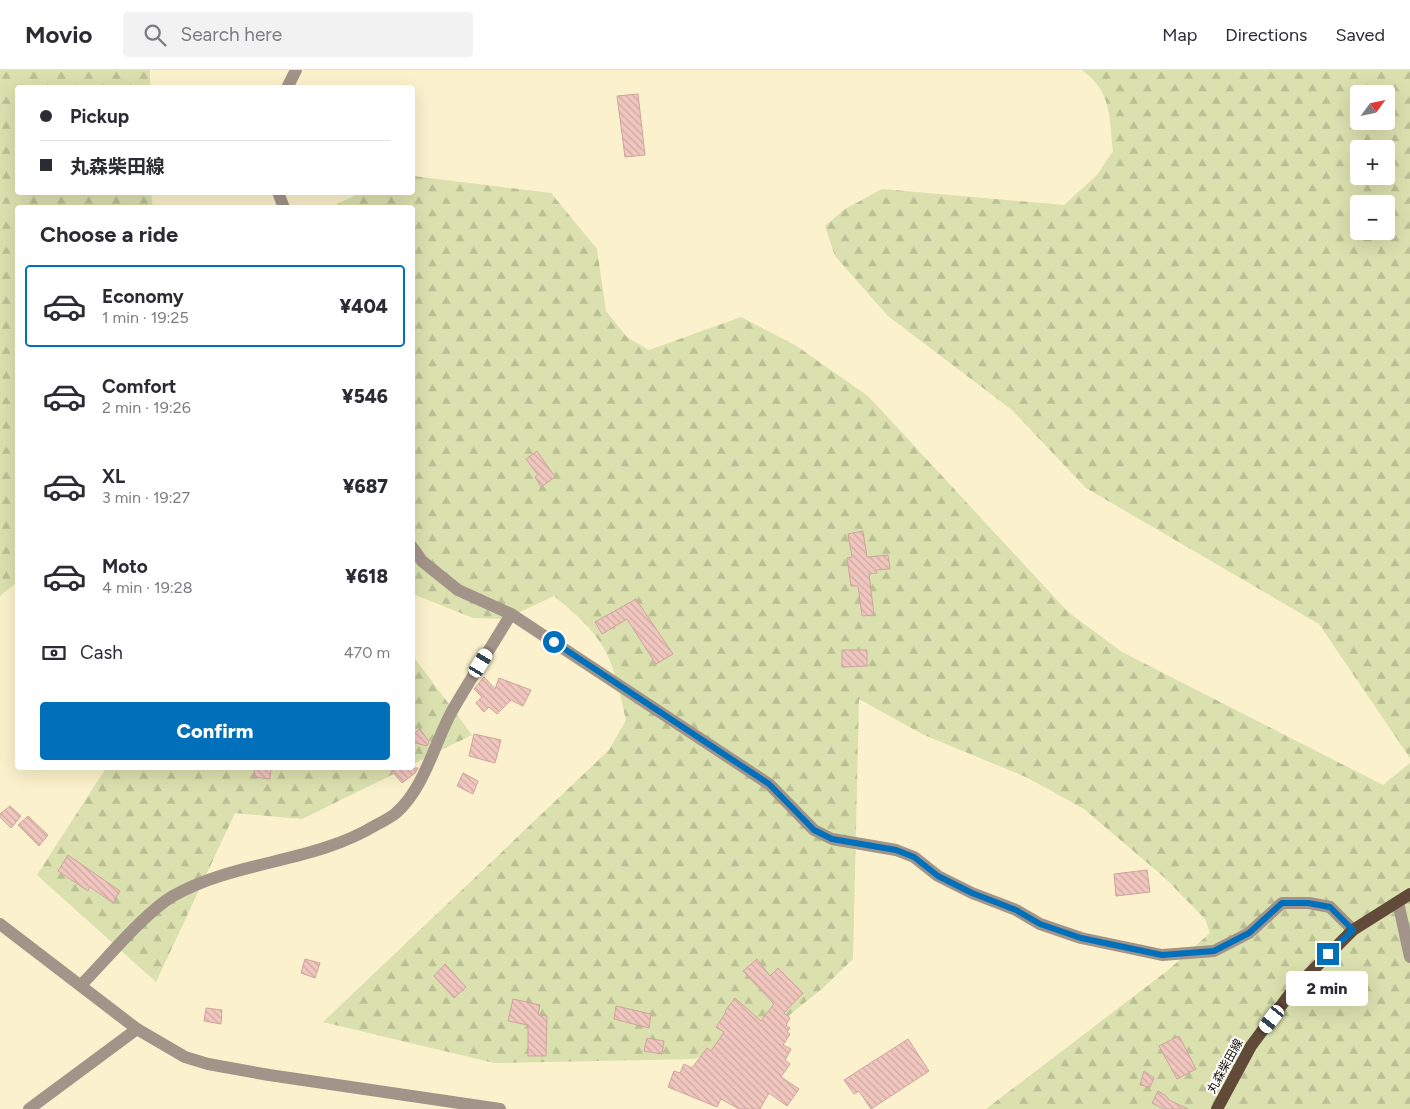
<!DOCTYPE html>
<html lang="en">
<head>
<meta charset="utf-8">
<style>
  :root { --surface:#fff; --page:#f2f2f3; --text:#2b2b33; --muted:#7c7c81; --line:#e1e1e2; --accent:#0070bb }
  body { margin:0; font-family:Figtree,"Noto Sans JP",sans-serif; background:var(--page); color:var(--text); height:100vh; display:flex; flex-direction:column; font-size:19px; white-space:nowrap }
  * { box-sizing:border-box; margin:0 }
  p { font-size:16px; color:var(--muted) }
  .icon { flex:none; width:28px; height:28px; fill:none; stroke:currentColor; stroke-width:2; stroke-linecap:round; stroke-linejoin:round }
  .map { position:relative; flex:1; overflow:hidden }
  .panel { position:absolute; left:15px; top:135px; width:400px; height:565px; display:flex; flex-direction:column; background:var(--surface); border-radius:5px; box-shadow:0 5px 20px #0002 }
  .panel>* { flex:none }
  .guide { position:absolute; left:15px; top:15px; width:400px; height:110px; border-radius:5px; box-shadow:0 5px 20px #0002; display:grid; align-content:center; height:110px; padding:0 25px; background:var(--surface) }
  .needle { width:32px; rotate:57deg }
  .fabs { position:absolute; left:1350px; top:15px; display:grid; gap:10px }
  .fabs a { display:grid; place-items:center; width:45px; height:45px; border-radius:5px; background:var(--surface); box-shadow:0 5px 20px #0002; font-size:25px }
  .end { position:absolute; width:22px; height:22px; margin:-11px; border:6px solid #0070bb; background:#fff; box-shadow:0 0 0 2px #fff }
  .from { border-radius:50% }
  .bubble { position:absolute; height:35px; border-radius:5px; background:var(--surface); box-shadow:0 5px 20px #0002; font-size:16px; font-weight:800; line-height:35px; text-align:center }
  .car { position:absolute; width:15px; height:30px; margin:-15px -8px; border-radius:6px; box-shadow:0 0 4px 1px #0007; background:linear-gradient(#fff 24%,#345 0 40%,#fff 0 76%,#345 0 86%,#fff 0) }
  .guide b { display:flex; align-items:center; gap:18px; height:48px; font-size:19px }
  .guide b+b { border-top:1px solid var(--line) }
  .guide i { width:12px; height:12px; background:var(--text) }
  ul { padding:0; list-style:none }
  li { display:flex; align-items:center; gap:15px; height:82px; margin:0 10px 8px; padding:0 15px; border:2px solid transparent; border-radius:5px }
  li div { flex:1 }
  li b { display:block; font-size:19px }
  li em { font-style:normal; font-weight:800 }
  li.active { border-color:var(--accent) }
  li>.icon { width:45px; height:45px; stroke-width:1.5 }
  h2 { padding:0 25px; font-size:22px; line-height:60px }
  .pay { display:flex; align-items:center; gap:12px; height:55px; padding:0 25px; font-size:19px }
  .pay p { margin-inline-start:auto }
  .primary-button { display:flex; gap:10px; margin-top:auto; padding:10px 25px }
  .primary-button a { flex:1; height:58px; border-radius:5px; background:var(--accent); color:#fff; font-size:20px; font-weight:800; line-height:58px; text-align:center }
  header { display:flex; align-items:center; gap:30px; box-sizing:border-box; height:70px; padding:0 25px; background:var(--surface); border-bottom:1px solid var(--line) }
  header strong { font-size:24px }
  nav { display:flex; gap:28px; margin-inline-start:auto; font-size:18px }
  .search { width:350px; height:45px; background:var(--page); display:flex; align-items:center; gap:12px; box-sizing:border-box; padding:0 18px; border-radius:5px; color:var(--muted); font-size:19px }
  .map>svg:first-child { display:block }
  .forest { fill:url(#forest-firs); fill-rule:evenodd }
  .building { fill:url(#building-back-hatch); stroke:#cda59d }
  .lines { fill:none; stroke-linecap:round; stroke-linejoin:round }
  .minor { stroke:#a3948a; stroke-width:12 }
  .major { stroke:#624a39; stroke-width:12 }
  .route { stroke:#0070bb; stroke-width:6 }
  .labels { text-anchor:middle; stroke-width:4; stroke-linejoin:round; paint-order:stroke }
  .street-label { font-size:12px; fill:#130f04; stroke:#fff }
</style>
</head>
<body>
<header>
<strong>Movio</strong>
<div class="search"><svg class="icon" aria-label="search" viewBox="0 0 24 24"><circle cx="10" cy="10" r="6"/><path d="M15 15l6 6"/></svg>Search here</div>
<nav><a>Map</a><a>Directions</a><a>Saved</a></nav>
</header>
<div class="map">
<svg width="1410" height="1039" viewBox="0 0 1410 1039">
  <defs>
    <pattern id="forest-firs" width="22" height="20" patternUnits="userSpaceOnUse" patternTransform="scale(1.25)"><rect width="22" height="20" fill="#dae0ae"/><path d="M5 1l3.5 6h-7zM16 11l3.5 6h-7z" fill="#babf94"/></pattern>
    <pattern id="building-back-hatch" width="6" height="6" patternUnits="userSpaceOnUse" patternTransform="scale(1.25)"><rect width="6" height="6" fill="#f0c6be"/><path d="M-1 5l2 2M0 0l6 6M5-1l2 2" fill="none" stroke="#cda9a2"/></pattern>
  </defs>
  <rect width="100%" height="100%" fill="#fbf1cc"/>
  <g class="forest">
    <path d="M0 0H150V17L18 18V122L151 123 153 137 18 138V511L0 526Z"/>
    <path d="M1082 0H1410V688L1319 554 1086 418 1012 340 888 246 835 186 825 156 845 139 882 119 1064 135 1097 105 1113 81C1109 46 1112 22 1082 0ZM1359 24H1386V51H1359ZM1359 79H1386V106H1359ZM1359 134H1386V161H1359Z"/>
    <path d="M413 106 551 123 597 179 606 241 627 267 649 280 741 247 795 275 868 326 1068 542 1122 582 1383 715 1410 693V1039H986L1167 901 1210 863 1205 849 1165 808 1084 739 1028 708 922 664 859 629 853 889 823 918 761 968 693 989 494 993 323 952 609 680 626 650C612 585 607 569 554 526L505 549 473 548 413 524 412 138 331 137 360 123 412 122Z"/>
    <path d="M413 586 472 665 413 694Z"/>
    <path d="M106 698H406L302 749 235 743 156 912 37 805Z"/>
  </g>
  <g class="building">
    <path d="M638 24 645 85 625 87 617 26Z"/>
    <path d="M537 381 555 407 541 417 535 407 538 405 526 389Z"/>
    <path d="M863 461 867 487 888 485 890 499 876 500 877 503 869 504 874 545 862 546 858 516H851L847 488 852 487 848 464Z"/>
    <path d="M636 529 673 584 656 594 627 549 602 564 595 552Z"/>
    <path d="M842 580H867V596L842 597Z"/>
    <path d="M484 607 495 619 499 608 531 620 523 636 511 630 497 644 489 637 484 642 476 633 482 627 474 619Z"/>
    <path d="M420 659 429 672 427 676 412 672V665Z"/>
    <path d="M474 664 501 670 495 693 469 686Z"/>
    <path d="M255 698H271L270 709 254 707Z"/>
    <path d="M389 698H418L415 703 402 713Z"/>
    <path d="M463 703 478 711 473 724 457 716Z"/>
    <path d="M10 736 21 746 11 758 0 747V744Z"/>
    <path d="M28 746 48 765 39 776 18 755Z"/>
    <path d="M68 785 120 821 113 833 90 817 88 821 58 801Z"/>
    <path d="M1147 800 1150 822 1116 826 1114 804Z"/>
    <path d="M305 889 320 893 315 908 301 903Z"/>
    <path d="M757 889 770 906 778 898 803 923 784 943 790 948 786 955 790 958 787 962 790 964 783 975 791 979 785 990 790 994 781 1007 799 1019 787 1036 769 1023 760 1039H739L721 1029 717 1037 668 1017 674 1001 680 1003 684 994 692 998 707 978 711 981 724 962 716 957 726 942 725 941 735 928 761 951 774 934 743 901Z"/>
    <path d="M445 894 466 917 454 928 434 906Z"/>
    <path d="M513 929 540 935 538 945 547 946 546 986H528V955L508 951Z"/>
    <path d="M616 936 651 944 649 958 614 949Z"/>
    <path d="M206 938 222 940 221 954 204 951Z"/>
    <path d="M1179 966 1196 999 1177 1009 1159 976Z"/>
    <path d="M647 968 664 971 662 984 644 981Z"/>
    <path d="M908 969 929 1001 871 1039 859 1021 854 1024 844 1010Z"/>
    <path d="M1144 1001 1154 1008 1150 1017 1140 1015Z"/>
    <path d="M1158 1021 1166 1026 1169 1030 1188 1039H1164L1152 1033Z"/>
  </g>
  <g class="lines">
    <g class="minor">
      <path d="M287 18 296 0"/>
      <path d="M278 122 284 138"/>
      <path d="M412 477 422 491 458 520 511 544 769 714 814 760 832 769 896 780 914 787 938 806 972 823 1016 840 1040 854 1081 868 1162 885 1214 881 1249 863 1282 833H1309L1330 837 1353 860"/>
      <path d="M1398 832 1410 887"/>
      <path d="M0 854 137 959 185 987 208 994 269 1005 500 1039"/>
      <path d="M81 915C106 890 144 843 173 826 237 790 314 793 376 755 382 752 390 748 396 743 425 717 434 674 452 641 471 608 492 576 511 544"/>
      <path d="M29 1039 137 959"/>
    </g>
    <path class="major" d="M1217 1039 1251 976 1292 921 1353 860 1410 824"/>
  </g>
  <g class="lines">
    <path class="route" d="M554 572 769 714 814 760 832 769 896 780 914 787 938 806 972 823 1016 840 1040 854 1081 868 1162 885 1214 881 1249 863 1282 833H1308L1330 837 1353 860 1328 884"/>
  </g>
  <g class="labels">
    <g class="street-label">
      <text transform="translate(1225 996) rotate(-61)" y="4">丸森柴田線</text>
    </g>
  </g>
</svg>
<div class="fabs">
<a><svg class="needle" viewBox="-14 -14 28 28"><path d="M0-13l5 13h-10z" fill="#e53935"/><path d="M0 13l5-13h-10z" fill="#7c7c81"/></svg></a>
<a>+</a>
<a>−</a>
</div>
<i class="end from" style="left:554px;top:572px"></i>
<i class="end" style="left:1328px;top:884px"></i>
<div class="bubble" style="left:1286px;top:901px;width:82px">2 min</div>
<i class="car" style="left:481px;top:593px;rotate:31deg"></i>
<i class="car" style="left:1272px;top:949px;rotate:217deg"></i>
<div class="guide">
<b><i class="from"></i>Pickup</b>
<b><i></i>丸森柴田線</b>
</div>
<section class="panel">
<h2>Choose a ride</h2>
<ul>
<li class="active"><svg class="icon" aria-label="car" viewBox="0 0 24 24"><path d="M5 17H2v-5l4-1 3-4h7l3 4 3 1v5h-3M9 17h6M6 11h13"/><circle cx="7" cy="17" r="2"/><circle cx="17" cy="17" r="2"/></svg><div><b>Economy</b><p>1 min · 19:25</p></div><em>¥404</em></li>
<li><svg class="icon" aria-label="car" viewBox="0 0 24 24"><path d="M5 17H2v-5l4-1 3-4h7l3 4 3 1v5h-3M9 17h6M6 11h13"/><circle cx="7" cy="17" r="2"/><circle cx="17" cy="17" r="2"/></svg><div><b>Comfort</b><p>2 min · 19:26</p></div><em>¥546</em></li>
<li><svg class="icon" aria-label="car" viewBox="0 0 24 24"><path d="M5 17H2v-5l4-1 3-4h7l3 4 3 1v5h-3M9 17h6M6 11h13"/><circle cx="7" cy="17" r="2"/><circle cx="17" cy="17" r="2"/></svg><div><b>XL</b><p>3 min · 19:27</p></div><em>¥687</em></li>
<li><svg class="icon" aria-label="car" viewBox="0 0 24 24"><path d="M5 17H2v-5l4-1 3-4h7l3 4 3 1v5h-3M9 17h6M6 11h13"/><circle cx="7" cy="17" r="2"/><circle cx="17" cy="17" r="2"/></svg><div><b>Moto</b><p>4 min · 19:28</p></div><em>¥618</em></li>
</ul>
<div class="pay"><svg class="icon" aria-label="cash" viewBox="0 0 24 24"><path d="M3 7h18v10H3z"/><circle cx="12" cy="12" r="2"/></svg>Cash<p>470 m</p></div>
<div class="primary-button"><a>Confirm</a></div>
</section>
</div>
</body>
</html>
